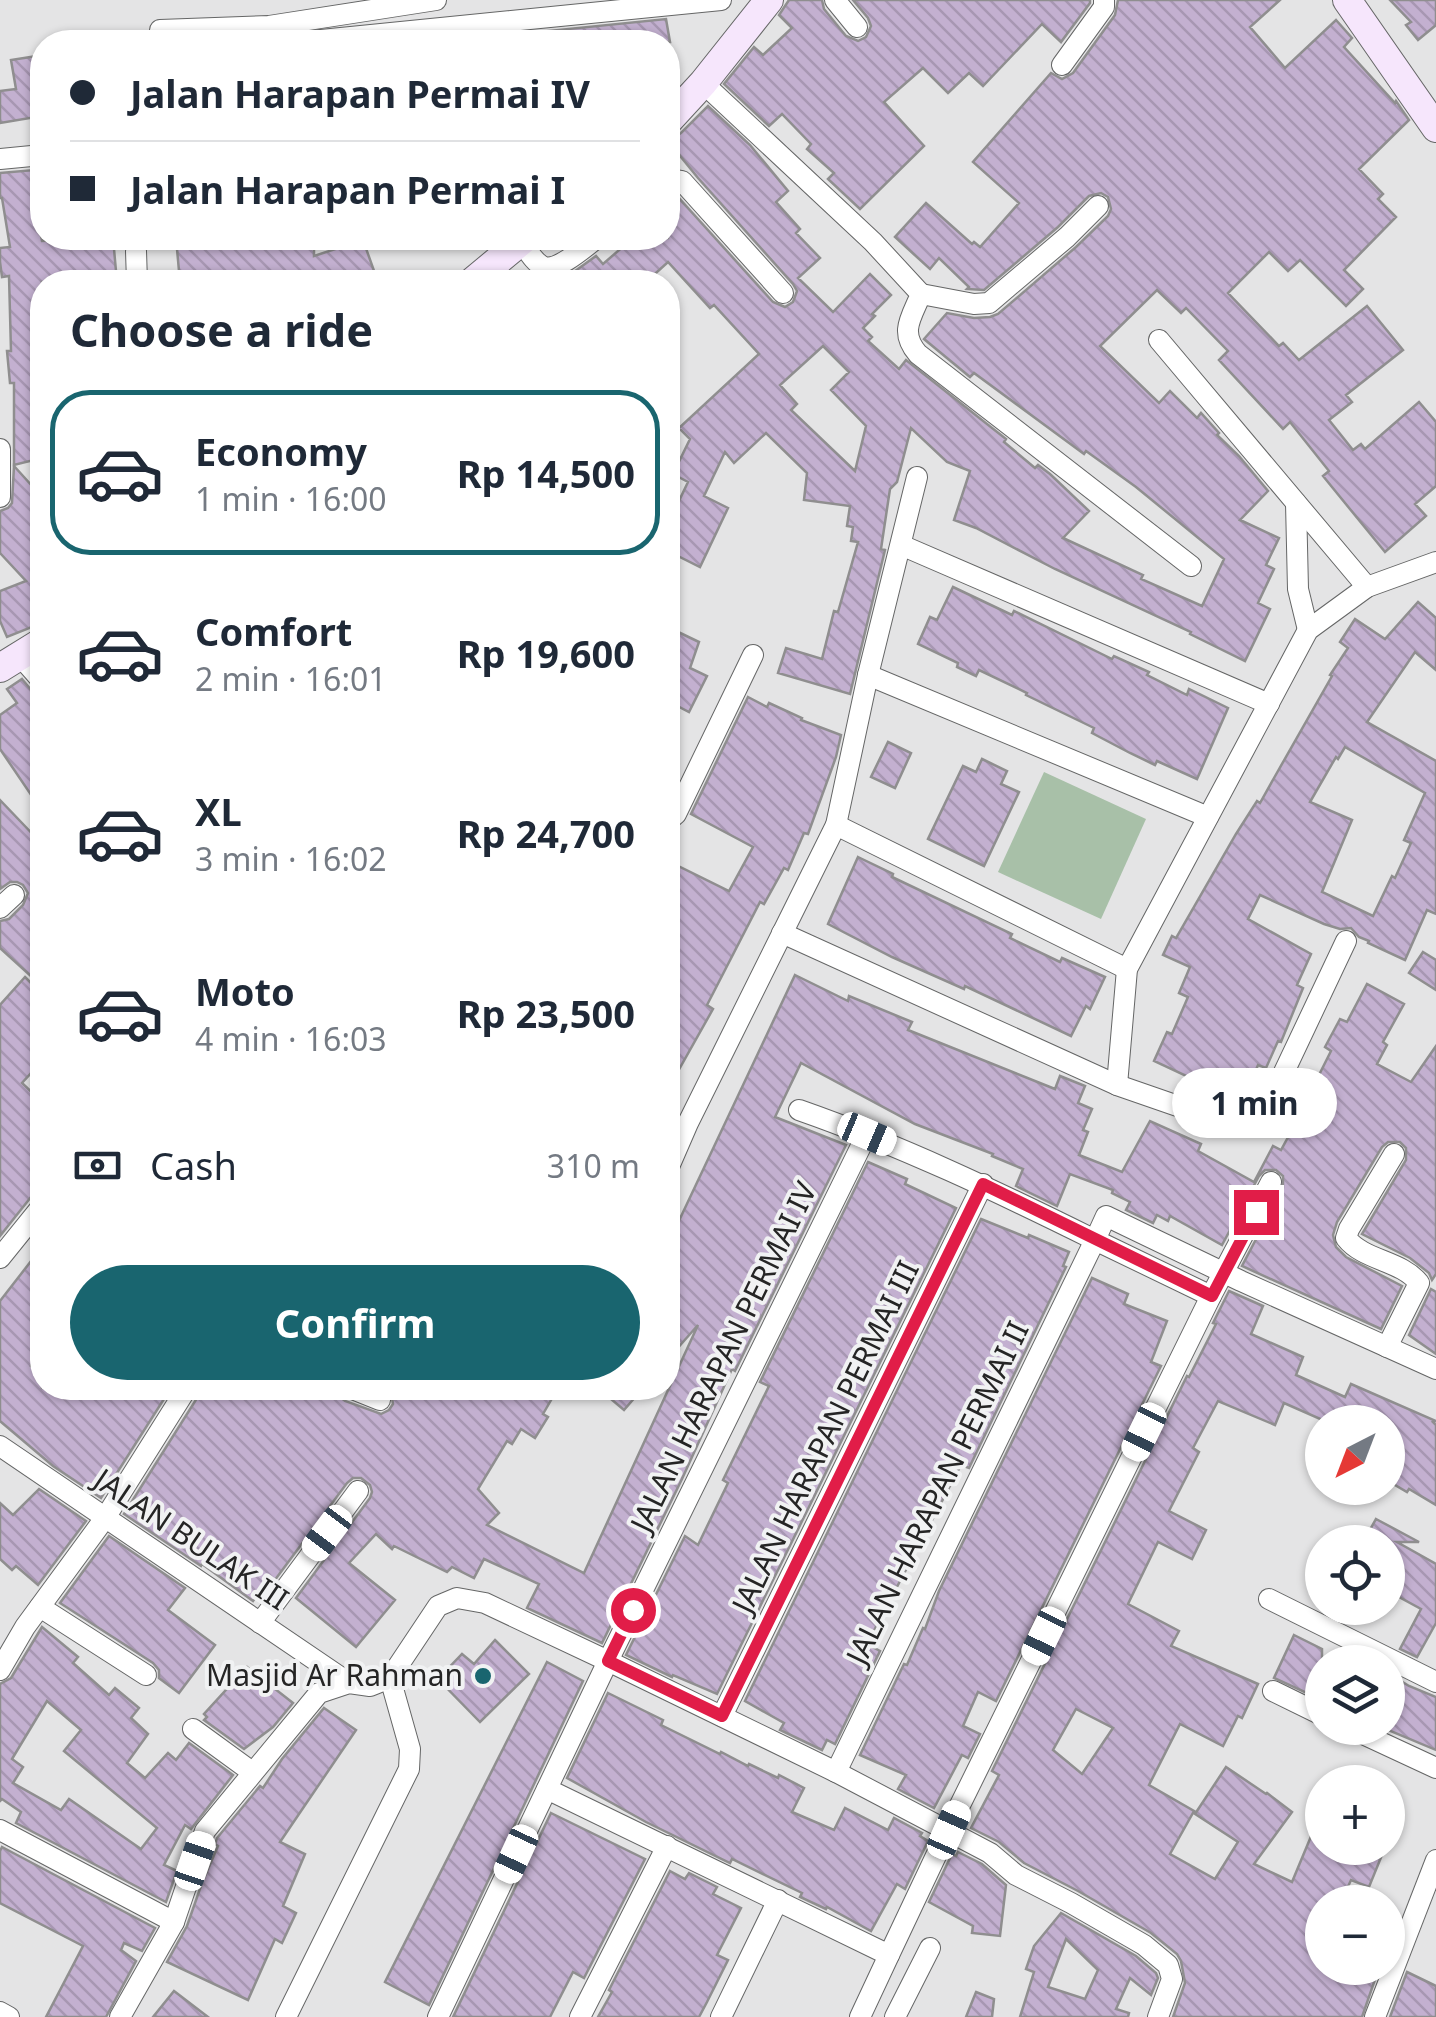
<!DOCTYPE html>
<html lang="en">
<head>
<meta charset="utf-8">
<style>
  :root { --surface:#fff; --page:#f6f6f7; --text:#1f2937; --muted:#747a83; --line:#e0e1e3; --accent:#19656f }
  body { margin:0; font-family:"Noto Sans",sans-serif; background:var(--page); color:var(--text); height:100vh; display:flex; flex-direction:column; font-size:38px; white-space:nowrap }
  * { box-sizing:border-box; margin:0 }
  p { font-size:32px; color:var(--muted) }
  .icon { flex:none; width:55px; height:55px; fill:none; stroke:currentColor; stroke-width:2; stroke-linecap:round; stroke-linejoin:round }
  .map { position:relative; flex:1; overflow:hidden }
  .drawer { position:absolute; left:30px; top:270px; width:650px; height:1130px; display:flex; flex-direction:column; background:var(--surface); border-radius:40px; box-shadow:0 2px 8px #0004 }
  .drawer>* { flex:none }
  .top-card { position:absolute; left:30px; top:30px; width:650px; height:220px; border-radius:40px; box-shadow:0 2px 8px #0004; display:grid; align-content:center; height:220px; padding:0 40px; background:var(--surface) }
  .needle { width:65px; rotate:222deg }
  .fabs { position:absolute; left:1305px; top:1405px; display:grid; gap:20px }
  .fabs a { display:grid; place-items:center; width:100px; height:100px; border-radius:50%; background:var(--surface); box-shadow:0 2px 8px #0004; font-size:50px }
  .end { position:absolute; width:45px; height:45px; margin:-22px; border:12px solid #e11d48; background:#fff; box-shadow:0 0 0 5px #fff }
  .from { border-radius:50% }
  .bubble { position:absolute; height:70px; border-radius:35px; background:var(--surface); box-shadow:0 2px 8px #0004; font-size:32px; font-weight:700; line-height:70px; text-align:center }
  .car { position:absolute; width:30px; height:60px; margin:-30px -15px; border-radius:12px; box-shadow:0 0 8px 2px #0007; background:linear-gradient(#fff 24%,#345 0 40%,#fff 0 76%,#345 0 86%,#fff 0) }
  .top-card b { display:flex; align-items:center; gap:35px; height:95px; font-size:38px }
  .top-card b+b { border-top:2px solid var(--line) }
  .top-card i { width:25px; height:25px; background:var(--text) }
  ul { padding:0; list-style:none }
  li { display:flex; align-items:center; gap:30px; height:165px; margin:0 20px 15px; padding:0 20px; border:5px solid transparent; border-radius:40px }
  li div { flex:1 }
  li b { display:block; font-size:38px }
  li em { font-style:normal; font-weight:700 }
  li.active { border-color:var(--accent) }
  li>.icon { width:90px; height:90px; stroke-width:1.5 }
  h2 { padding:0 40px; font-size:45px; line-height:120px }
  .pay { display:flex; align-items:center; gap:25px; height:110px; padding:0 40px; font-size:38px }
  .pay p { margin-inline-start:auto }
  .button { display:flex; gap:20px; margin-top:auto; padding:20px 40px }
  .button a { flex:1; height:115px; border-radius:60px; background:var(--accent); color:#fff; font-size:40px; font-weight:700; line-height:115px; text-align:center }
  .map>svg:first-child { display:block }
  .garden { fill:#a8c0a8 }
  .building { fill:url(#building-back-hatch); stroke:#8f8e8f; stroke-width:2.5; fill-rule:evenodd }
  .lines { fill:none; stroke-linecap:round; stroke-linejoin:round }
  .street-casing { stroke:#656666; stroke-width:22 }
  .secondary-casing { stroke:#656666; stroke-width:30 }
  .street { stroke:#fff; stroke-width:20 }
  .secondary { stroke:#f6e6fc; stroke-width:28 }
  .route { stroke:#e11d48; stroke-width:12 }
  .poi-dot { fill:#19656f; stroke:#f1f2f3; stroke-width:4 }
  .labels { text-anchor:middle; stroke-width:8; stroke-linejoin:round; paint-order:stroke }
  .street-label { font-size:30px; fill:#252525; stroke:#f1f2f3 }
  .poi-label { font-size:30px; fill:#252525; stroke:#f1f2f3; text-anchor:end }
</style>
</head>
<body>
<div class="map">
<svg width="1436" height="2017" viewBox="0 0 1436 2017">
  <defs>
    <pattern id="building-back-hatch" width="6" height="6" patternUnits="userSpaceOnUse" patternTransform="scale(2.5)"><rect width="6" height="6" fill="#c3b0d0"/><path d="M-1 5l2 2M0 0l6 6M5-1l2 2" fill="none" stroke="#a797b2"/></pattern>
  </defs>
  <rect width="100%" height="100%" fill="#e4e4e5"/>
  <path class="garden" d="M1044 772 1146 819 1101 919 998 872Z"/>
  <g class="building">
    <path d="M789 0H822L824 9 846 36 858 41 866 37 871 26 868 18 853 0H1090V3L1061 42 1042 24 983 86 969 73 948 93 923 68 884 102 924 146 860 209 828 179 834 173 807 149 811 144 782 114 769 126 724 84 754 47 763 55 792 28 779 15Z"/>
    <path d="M1118 0H1280L1250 27 1285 68 1336 20 1352 38 1344 47 1395 103 1396 101 1409 120 1359 169 1383 194 1378 199 1396 217 1344 270 1363 289 1346 306 1300 260 1288 271 1269 252 1228 293 1279 346 1283 343 1299 360 1367 306 1403 350 1346 395 1352 402 1329 420 1353 450 1361 444 1365 449 1419 402 1436 422V486L1415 504 1426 516 1385 552 1323 476 1329 471 1290 422 1283 429 1219 360 1228 351 1186 308 1181 313 1157 290 1100 346 1159 403 1170 391 1197 418 1201 413 1219 433 1217 435 1239 456 1268 491 1240 520 1279 538 1266 565 1274 569 1258 603 1270 609 1245 661 1190 634 1191 632 1055 569 976 528 954 520 970 471 947 462 911 428 897 482 890 489 881 549 885 550 850 694 778 673 786 648 822 659 834 611 838 612 858 542 851 541 853 527 847 526 850 506 804 500 807 473 766 433 734 463 725 452 704 496 728 508 700 567 668 551V524L688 482 673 474 690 439 679 428 759 354 714 305 710 308 668 262 646 282H560L596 256 603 264 633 238H668V206L678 197 773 302 785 307 793 302 797 291 793 284 698 178 668 141 681 133 708 106 750 145 788 191 776 202 800 229 796 233 820 258 798 278 833 312 870 274 891 295 872 314 875 316 863 328 872 337 868 341 899 369 906 360 1006 439 1004 442 1035 468 1038 465 1050 474 1089 511 1063 538 1143 575 1141 579 1202 606 1224 559 1136 487 1086 451 1084 454 974 373 970 377 924 339 947 313 974 318 990 317 998 314 1076 247 1108 216 1111 209 1108 197 1101 193 1089 196 1058 227 984 290 967 289 969 287 939 258 930 269 895 237 926 203 972 244 974 242 980 247 1019 203 973 162 1051 73 1062 79 1073 73 1115 15ZM823 346 849 372 831 390 866 426 855 471 791 410 797 404 780 385Z"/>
    <path d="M1390 0H1436V25L1418 40 1406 25 1411 22Z"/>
    <path d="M666 19 670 42H638L637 38 607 42H539L538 32Z"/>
    <path d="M37 56 42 90V116L0 123V91L16 89 11 60Z"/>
    <path d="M34 170 37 193H34L42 241 113 238 117 282H42V327L34 328 36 367 42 366V458L14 465V383H10L7 351H11L9 276 2 277 0 262V248L10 247 2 198H0V173Z"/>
    <path d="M176 238H314V256L363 240 378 282H180Z"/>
    <path d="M14 466 42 497V623L7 637 0 621V591L26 581 0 553V511L8 508 12 503Z"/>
    <path d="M953 587 1012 615 1014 611 1112 659 1114 656 1149 672 1147 675 1187 695 1189 689 1228 708 1197 779 1157 761 1155 765 1130 753 1092 733 1094 728 1026 695 1027 693 979 670 976 676 957 667 958 663 918 644 930 617 937 620Z"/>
    <path d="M1418 602 1436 618V670L1415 652 1367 722 1436 761V914L1427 910 1405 960 1368 943 1369 941 1359 937 1351 928 1340 929 1324 924 1260 895 1248 919 1311 954 1297 985 1303 988 1281 1042 1278 1041 1266 1068 1258 1065 1242 1102 1154 1061 1167 1032 1172 1034 1188 997 1179 993 1190 967 1163 955 1172 936 1176 938 1236 834 1257 801 1260 803 1274 778 1332 676 1330 675 1348 648 1340 642 1355 619 1385 639ZM1345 747 1425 793 1404 840 1411 843 1395 878 1392 876 1373 916 1322 892 1352 820 1310 802 1336 757 1338 759Z"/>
    <path d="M674 630 699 642 690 668 707 676 689 712 668 701V642Z"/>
    <path d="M22 679 32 691 42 694V811L0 749V715L17 703 7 689Z"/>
    <path d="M748 697 767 707 769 703 802 718 801 720 841 735 836 757 808 834 804 833 788 870 784 868 764 904 760 902 707 1005 713 1009 668 1089V861L729 891 753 847 691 814Z"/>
    <path d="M888 742 911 753 895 788 871 777Z"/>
    <path d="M982 759 1007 771 1001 784 1019 792 984 866 928 839 963 766 976 772Z"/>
    <path d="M0 800 42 844V968L33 978 0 948V921L9 919 23 905 28 893 23 885 17 882H10L0 889Z"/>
    <path d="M858 857 893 874 892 877 1012 934 1010 938 1060 962 1062 958 1105 977 1090 1009 1086 1006 1071 1036 965 986 964 989 892 957 828 924Z"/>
    <path d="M1423 952 1436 960V990L1409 973Z"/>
    <path d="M795 975 848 1001 849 996 912 1022 908 1030 1055 1089 1060 1076 1085 1086 1078 1103 1092 1109 1083 1130 1088 1132 1079 1155 1122 1172 1150 1121 1201 1144 1198 1151 1254 1182 1273 1146 1281 1150 1317 1084 1315 1083 1331 1051 1325 1047 1340 1019 1347 1022 1367 984 1404 1004 1383 1042 1387 1045 1377 1064 1411 1082 1436 1046V1274L1432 1280 1429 1273 1410 1258 1362 1234 1406 1160V1148L1400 1142H1388L1382 1147 1337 1222 1333 1235 1336 1247 1346 1257 1402 1286 1381 1329 1242 1266 1283 1188V1176L1276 1170H1265L1259 1176 1222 1245 1170 1216 1168 1221 1157 1215 1153 1223 1126 1210 1130 1202 1112 1193 1113 1190 1070 1174 1057 1206 1016 1186 1023 1169 992 1156 993 1154 915 1124 801 1063 775 1117 846 1145 735 1371 732 1369 682 1479 602 1643 527 1608 539 1584 484 1559 474 1578 452 1567 447 1572 394 1546 392 1549 376 1534 349 1563 395 1600 356 1647 296 1598 370 1498 372 1492 370 1485 361 1478H353L347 1483 263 1596 259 1593 253 1601 202 1564 201 1566 124 1514 199 1395 201 1388H337L339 1396 345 1401 381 1414 389 1410 393 1404 391 1392 386 1388H558L543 1414 548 1417 535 1438 521 1429 512 1444 507 1441 478 1489 499 1513 487 1525 584 1573 698 1325 668 1359V1244Z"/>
    <path d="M25 977 42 994V1061L22 1083 42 1102V1192L31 1197 0 1236V1005Z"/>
    <path d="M868 1162 907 1179 905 1184 956 1208 717 1694 673 1675 672 1677 626 1655 685 1536 698 1545 728 1483 723 1480 769 1386 760 1382Z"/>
    <path d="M981 1219 1028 1238 1029 1235 1069 1252 1063 1266 1066 1267 969 1468 961 1465 867 1644 880 1651 835 1744 827 1740 822 1750 780 1730 784 1723 745 1701Z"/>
    <path d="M42 1247V1350L31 1366 42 1375V1388H58L71 1398 79 1388H171L101 1498 53 1466 0 1421V1301Z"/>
    <path d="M1092 1278 1128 1294 1124 1304 1167 1321 1151 1362 1161 1366 996 1701 978 1692 963 1726 980 1734 968 1758 962 1755 934 1808 898 1789 906 1775 860 1755 904 1664 907 1665 923 1628 925 1629 939 1591Z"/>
    <path d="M1431 1289 1436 1292V1354L1409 1335Z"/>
    <path d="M1229 1291 1263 1306 1251 1334 1303 1357 1296 1375 1345 1397 1351 1384 1436 1421 1433 1422 1436 1425V1505L1409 1489 1407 1492 1390 1482 1402 1462 1388 1456V1422H1327L1284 1403 1275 1425 1218 1401 1193 1448 1199 1452 1169 1511 1206 1530 1192 1559 1158 1542 1128 1604 1179 1631 1171 1646 1258 1684 1242 1718 1238 1716 1223 1746 1180 1724 1149 1785 1194 1811 1170 1854 1215 1879 1238 1842 1195 1814 1226 1767 1266 1794 1267 1793 1292 1812 1254 1864 1292 1882 1322 1810V1848H1364L1382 1855 1369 1887 1351 1880 1341 1902H1322V1968H1379L1362 2017H1173L1185 1983 1181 1961 1177 1954 1151 1933 1078 1891 1024 1863 999 1842 971 1828 999 1775 992 1771 1187 1376 1189 1377 1216 1324 1213 1323ZM1076 1709 1113 1728 1082 1774 1053 1750Z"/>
    <path d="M598 1388H643L624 1410Z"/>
    <path d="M39 1489 86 1521 38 1585 16 1566 12 1570 0 1559V1503L13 1515Z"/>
    <path d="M1376 1519 1419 1542H1397L1436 1564V1623L1417 1657 1400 1649 1421 1609 1388 1591V1542H1363Z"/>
    <path d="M109 1536 185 1588 168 1610 215 1645 179 1693 159 1678V1670L153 1663 60 1603Z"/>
    <path d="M42 1627 78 1657 73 1663 109 1695 115 1688 139 1708 131 1718 148 1734 127 1763 145 1778 168 1753 176 1760 189 1743 233 1775 191 1829 185 1825 164 1865 177 1871 166 1902 16 1823 21 1812 2 1799 0 1801V1684L11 1678ZM47 1701 81 1730 64 1751 157 1828 141 1849 69 1799 61 1810 13 1783 23 1767 12 1759Z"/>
    <path d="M1294 1635 1322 1649V1700L1274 1678Z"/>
    <path d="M495 1640 529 1674 480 1722 438 1679 462 1654 474 1664Z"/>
    <path d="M547 1662 583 1681 429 2005 385 1982Z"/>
    <path d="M247 1667 293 1703 273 1727 244 1749 204 1720 207 1717 204 1714Z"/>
    <path d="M1388 1673 1409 1686 1436 1697V1750L1388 1730Z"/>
    <path d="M608 1693 663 1720 661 1725 720 1754 721 1752 748 1766 749 1764 778 1778 779 1775 804 1788 792 1812 834 1830 845 1808 888 1830 894 1818 922 1833 920 1836 928 1841 905 1889 897 1884 871 1931 827 1907 826 1909 800 1897 802 1893 732 1859 730 1863 646 1822 567 1778Z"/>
    <path d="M324 1708 356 1730 280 1842 305 1854 283 1906 296 1913 282 1943 275 1939 248 2000 167 1962 187 1926 202 1883 218 1846 215 1844 217 1838 260 1786 263 1788 282 1759Z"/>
    <path d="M551 1813 645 1859 584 1978 573 1972 550 2017H453Z"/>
    <path d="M2 1847 155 1928 142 1951 124 1943 121 1950 136 1961 106 2017H46L83 1946 0 1903V1851Z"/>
    <path d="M958 1852 982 1864 1006 1885 1000 1936 972 1933 973 1926 929 1902 952 1854 956 1856Z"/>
    <path d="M670 1871 685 1879 689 1873 717 1887 713 1894 741 1908 717 1955 728 1960 707 2002 699 2017H598L612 1992 609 1990Z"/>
    <path d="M1061 1913 1136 1956 1156 1973 1158 1978 1151 1995 1130 1978 1116 2009 1129 2013 1128 2017H1020L1034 1972 1026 1969 1034 1946ZM1066 1939 1098 1970 1085 1999 1048 1987Z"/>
    <path d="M1407 1972 1436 1986V2017H1390Z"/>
    <path d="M174 1991 208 2017H153Z"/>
    <path d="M976 1992 994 1999 992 2017H966Z"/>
  </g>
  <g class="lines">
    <defs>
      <g id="street">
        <path d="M835 0 857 27"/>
        <path d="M160 30 269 26 436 0"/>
        <path d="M301 42 721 0"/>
        <path d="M1062 65 1104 7V0"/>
        <path d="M703 83 873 242 921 294C911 318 899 332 918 354L1191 566"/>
        <path d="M0 159 42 155"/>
        <path d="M668 184 676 180 682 181 783 293"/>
        <path d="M521 241C527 249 534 263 544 267 559 271 586 246 597 238"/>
        <path d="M136 251 137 282"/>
        <path d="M921 294 974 304 989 303 1067 237 1098 206"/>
        <path d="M1159 340 1367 587"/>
        <path d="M0 449V497"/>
        <path d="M1296 503 1298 589 1308 630"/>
        <path d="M901 545 1269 704"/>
        <path d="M20 656 42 681"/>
        <path d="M868 675 1208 817"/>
        <path d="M668 821 676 814 753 655"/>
        <path d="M836 825 1127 969"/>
        <path d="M0 908 14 895"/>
        <path d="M782 933 1117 1085 1221 1121 1248 1123 1268 1106 1346 941"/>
        <path d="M1117 1085 1127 969 1308 630 1367 587 1436 562"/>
        <path d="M799 1110C902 1146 998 1192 1095 1240L1106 1216 1241 1281 1436 1369"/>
        <path d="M668 1169 688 1123 836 825 868 675 917 477"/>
        <path d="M0 1258 42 1206"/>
        <path d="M1387 1347 1419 1283C1401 1260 1364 1261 1346 1238L1349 1229 1394 1154"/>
        <path d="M350 1388 380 1400"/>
        <path d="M0 1446 349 1683"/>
        <path d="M1269 1599 1436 1682"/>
        <path d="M40 1607 146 1675"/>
        <path d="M260 1623 358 1491"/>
        <path d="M0 1670 25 1627 105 1518 187 1388"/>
        <path d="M1273 1691 1322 1715"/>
        <path d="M722 1716 983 1184"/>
        <path d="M1350 1728 1436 1768"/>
        <path d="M193 1729 252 1772"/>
        <path d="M836 1772 1095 1240 1211 1296"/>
        <path d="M547 1789 889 1955 960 1805 1211 1296 1271 1182"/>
        <path d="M0 1830 174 1922 120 2017"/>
        <path d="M174 1922 205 1831 319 1693 349 1683 370 1686 390 1678 438 1606 457 1598 485 1603 608 1661 836 1772 990 1853 1016 1875 1071 1903 1144 1945 1168 1965 1172 1979 1158 2017"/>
        <path d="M0 2012 9 2017"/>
        <path d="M286 2017 409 1769 410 1749 390 1678"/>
        <path d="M438 2017 608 1661 867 1134"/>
        <path d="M580 2017 667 1846"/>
        <path d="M721 2017 778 1900"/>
        <path d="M860 2017 889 1955"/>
        <path d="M895 2017 930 1948"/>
        <path d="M1375 2017 1436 1860"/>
      </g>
      <g id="secondary">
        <path d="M1347 0 1436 128"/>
        <path d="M668 121 703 83 769 0"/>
        <path d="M472 282 525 238"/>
        <path d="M0 668 42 642"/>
      </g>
    </defs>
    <use href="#street" class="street-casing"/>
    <use href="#secondary" class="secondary-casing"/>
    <use href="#street" class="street"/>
    <use href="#secondary" class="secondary"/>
  </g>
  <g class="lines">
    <path class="route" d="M633 1610 608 1661 722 1716 983 1184 1212 1296 1256 1212"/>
  </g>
  <circle class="poi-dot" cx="483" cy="1676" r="10"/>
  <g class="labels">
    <g class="street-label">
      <text transform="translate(724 1357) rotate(-64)" y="10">JALAN HARAPAN PERMAI IV</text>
      <text transform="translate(826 1437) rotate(-64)" y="10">JALAN HARAPAN PERMAI III</text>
      <text transform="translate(938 1493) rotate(-64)" y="10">JALAN HARAPAN PERMAI II</text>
      <text transform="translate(191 1540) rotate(34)" y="10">JALAN BULAK III</text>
    </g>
    <g class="poi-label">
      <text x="463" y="1686">Masjid Ar Rahman</text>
    </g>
  </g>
</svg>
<div class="fabs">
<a><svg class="needle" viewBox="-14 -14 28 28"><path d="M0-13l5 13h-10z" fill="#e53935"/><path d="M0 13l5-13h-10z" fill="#747a83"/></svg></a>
<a><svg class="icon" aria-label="locate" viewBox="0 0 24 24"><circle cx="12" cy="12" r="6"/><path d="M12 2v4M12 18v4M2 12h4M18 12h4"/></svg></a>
<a><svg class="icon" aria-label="layers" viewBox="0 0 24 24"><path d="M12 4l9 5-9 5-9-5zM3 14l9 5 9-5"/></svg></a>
<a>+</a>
<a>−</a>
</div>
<i class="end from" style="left:633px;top:1610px"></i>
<i class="end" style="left:1256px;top:1212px"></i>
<div class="bubble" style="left:1172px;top:1068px;width:165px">1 min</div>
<i class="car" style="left:867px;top:1134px;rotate:113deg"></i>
<i class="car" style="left:1144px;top:1432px;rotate:206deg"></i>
<i class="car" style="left:327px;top:1533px;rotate:217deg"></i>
<i class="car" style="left:1044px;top:1636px;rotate:206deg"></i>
<i class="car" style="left:949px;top:1830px;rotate:24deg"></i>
<i class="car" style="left:516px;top:1854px;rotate:205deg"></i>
<i class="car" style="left:195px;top:1861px;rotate:19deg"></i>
<div class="top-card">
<b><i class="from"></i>Jalan Harapan Permai IV</b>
<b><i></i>Jalan Harapan Permai I</b>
</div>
<section class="drawer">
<h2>Choose a ride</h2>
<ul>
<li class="active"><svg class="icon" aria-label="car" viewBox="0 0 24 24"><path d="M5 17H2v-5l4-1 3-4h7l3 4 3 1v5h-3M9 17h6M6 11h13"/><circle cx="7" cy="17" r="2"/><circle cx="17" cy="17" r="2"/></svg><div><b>Economy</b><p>1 min · 16:00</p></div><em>Rp 14,500</em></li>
<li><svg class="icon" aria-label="car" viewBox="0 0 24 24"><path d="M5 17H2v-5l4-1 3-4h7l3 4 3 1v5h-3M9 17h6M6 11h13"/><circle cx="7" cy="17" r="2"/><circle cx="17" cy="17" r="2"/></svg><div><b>Comfort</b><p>2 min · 16:01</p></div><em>Rp 19,600</em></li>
<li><svg class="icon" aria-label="car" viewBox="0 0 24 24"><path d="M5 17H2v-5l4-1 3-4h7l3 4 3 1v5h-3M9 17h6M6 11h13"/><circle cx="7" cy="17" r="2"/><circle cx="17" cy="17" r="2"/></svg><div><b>XL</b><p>3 min · 16:02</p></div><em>Rp 24,700</em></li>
<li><svg class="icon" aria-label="car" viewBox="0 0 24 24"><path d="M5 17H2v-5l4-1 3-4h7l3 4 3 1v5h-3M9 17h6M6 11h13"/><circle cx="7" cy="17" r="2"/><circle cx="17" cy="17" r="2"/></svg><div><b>Moto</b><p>4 min · 16:03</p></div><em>Rp 23,500</em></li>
</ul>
<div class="pay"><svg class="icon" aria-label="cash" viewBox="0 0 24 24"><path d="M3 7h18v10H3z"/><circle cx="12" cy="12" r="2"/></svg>Cash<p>310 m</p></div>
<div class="button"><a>Confirm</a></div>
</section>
</div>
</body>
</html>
